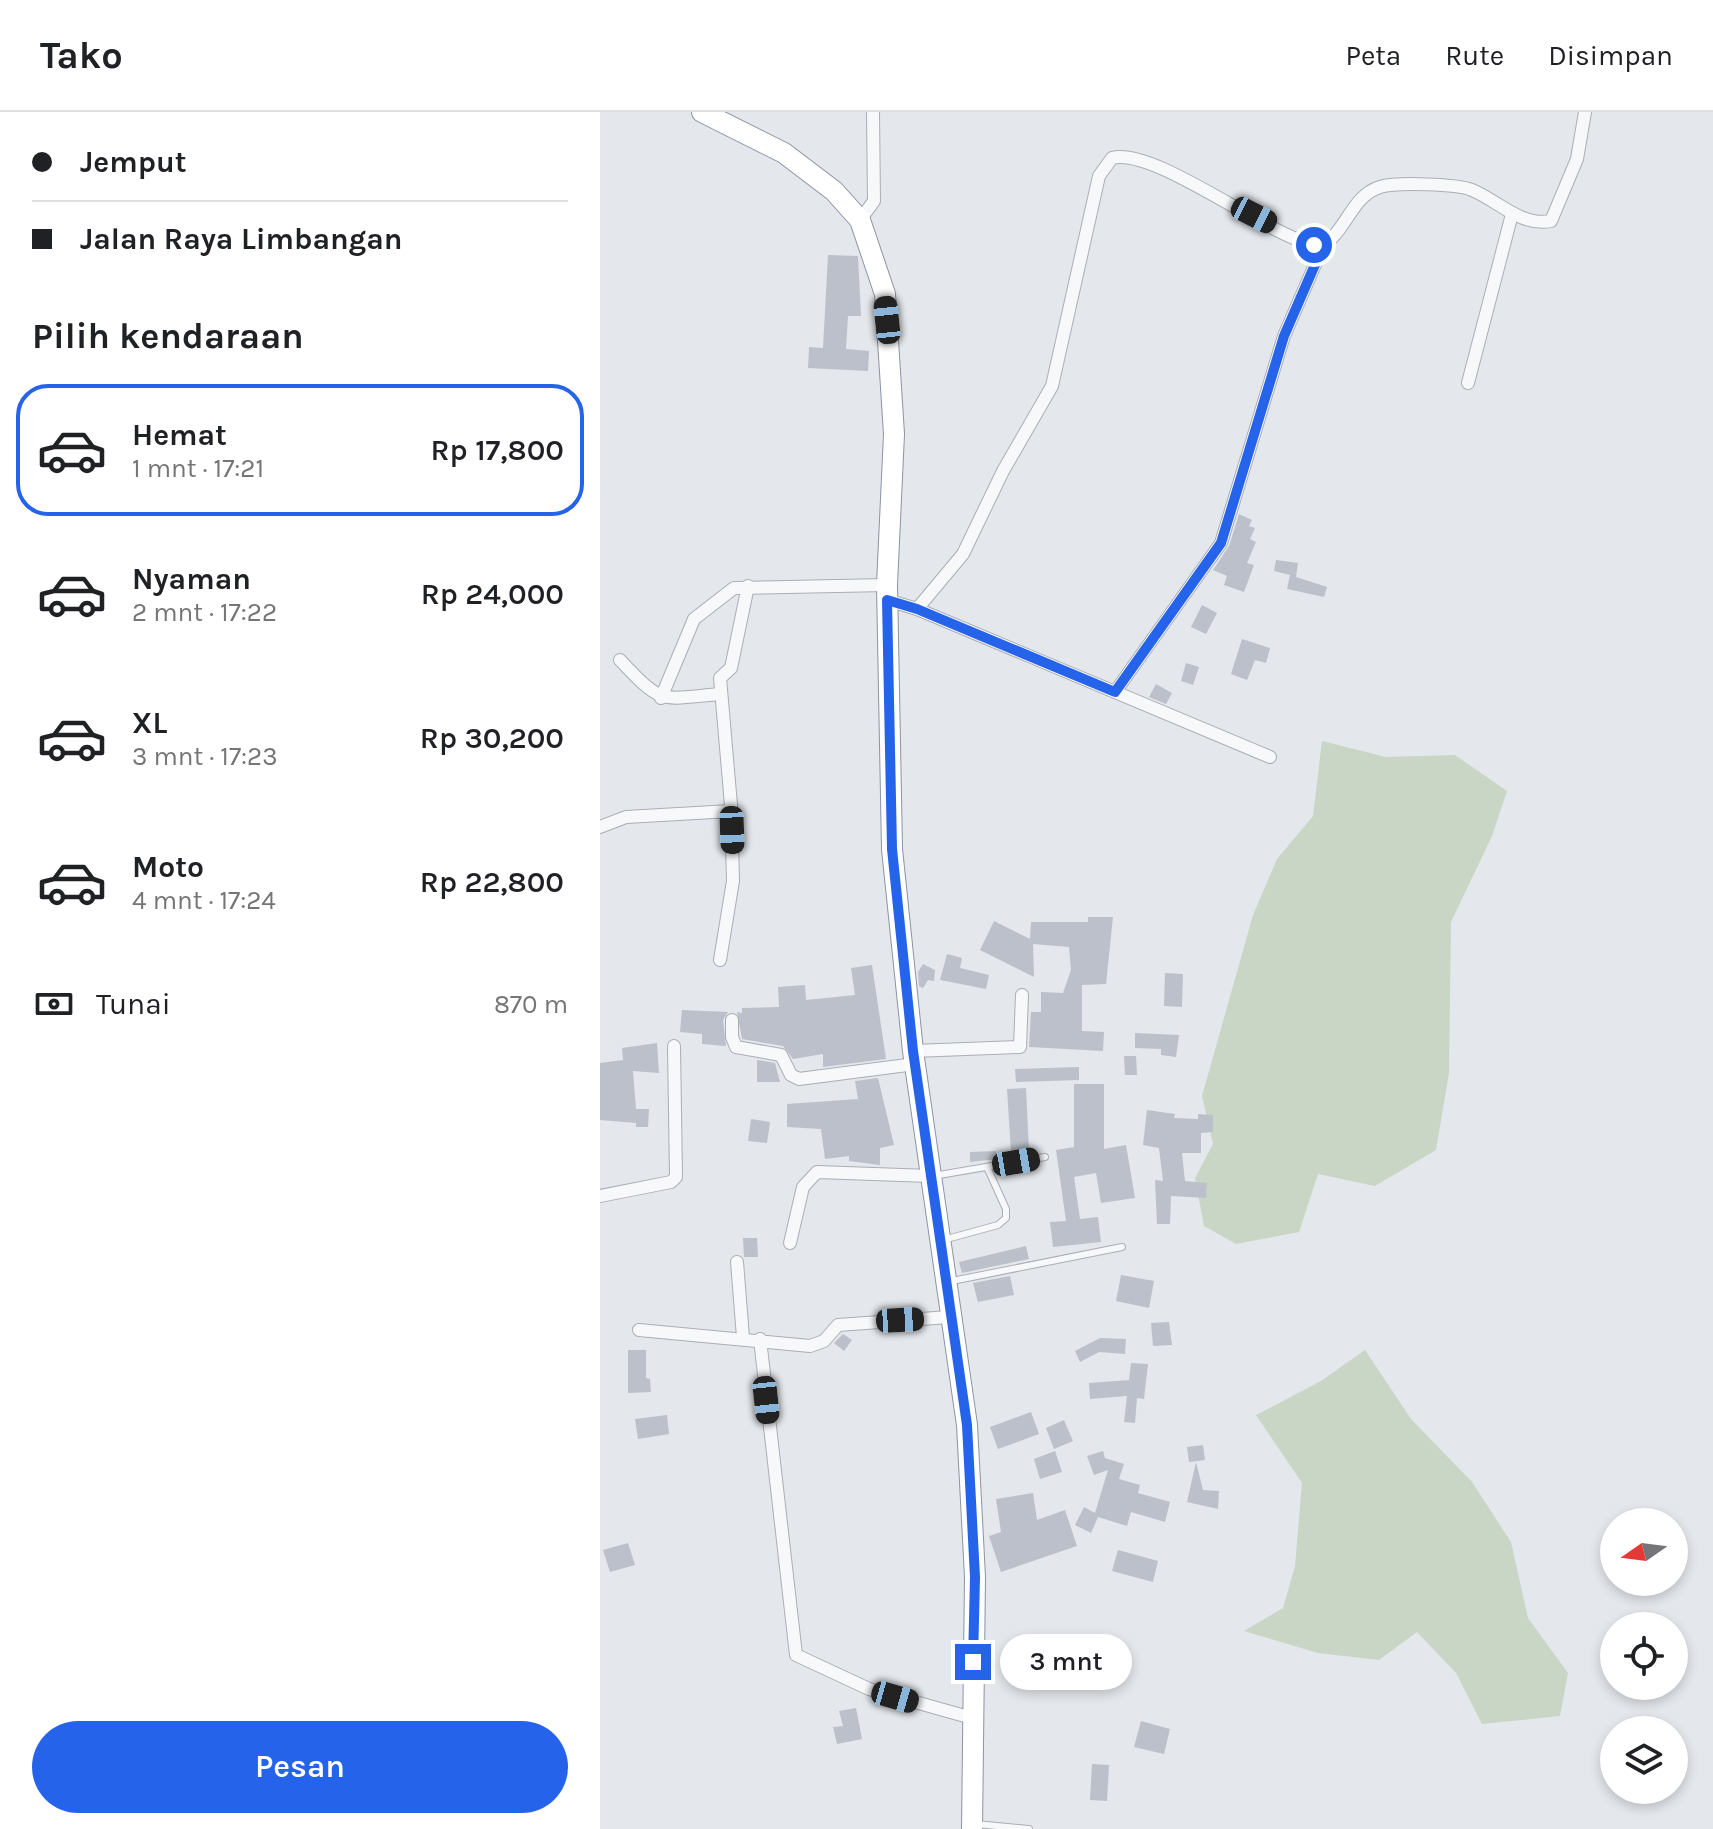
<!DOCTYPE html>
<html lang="id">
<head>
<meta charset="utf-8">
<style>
  :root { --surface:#fff; --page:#f2f2f2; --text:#202124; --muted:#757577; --line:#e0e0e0; --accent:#2563eb }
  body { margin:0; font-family:Karla,sans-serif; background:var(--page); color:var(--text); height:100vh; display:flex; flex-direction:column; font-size:30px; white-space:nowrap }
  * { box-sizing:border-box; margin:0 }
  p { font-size:26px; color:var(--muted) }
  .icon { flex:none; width:44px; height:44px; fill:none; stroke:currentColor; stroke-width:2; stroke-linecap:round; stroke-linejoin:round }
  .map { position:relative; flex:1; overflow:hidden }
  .panel { display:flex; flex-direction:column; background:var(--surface); width:600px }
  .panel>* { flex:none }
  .banner { display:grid; align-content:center; height:176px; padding:0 32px; background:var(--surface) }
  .needle { width:52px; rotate:256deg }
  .tools { position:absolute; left:1000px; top:1396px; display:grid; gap:16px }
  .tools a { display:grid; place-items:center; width:88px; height:88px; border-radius:50%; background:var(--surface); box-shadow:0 4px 12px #0003; font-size:40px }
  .end { position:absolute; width:36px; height:36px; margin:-18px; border:10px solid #2563eb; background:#fff; box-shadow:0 0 0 4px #fff }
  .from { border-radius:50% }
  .bubble { position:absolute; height:56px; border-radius:28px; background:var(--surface); box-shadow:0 4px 12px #0003; font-size:26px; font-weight:600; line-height:56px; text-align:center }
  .car { position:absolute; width:24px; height:48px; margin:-24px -12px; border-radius:10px; box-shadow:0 0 6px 2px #0007; background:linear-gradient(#222 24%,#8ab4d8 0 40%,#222 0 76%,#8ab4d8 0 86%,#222 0) }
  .banner b { display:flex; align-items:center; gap:28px; height:76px; font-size:30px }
  .banner b+b { border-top:2px solid var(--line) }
  .banner i { width:20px; height:20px; background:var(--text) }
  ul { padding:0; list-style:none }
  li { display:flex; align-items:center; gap:24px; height:132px; margin:0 16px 12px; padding:0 16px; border:4px solid transparent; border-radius:32px }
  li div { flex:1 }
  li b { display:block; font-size:30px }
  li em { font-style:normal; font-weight:600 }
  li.active { border-color:var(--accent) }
  li>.icon { width:72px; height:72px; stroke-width:1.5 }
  h2 { padding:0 32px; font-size:36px; line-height:96px }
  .pay { display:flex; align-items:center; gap:20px; height:88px; padding:0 32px; font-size:30px }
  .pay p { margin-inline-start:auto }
  .cta { display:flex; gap:16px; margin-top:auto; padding:16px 32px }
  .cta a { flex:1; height:92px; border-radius:48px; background:var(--accent); color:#fff; font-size:32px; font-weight:600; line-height:92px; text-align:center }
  header { display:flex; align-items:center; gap:48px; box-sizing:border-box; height:112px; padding:0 40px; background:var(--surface); border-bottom:2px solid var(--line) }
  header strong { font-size:38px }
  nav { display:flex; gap:44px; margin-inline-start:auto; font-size:28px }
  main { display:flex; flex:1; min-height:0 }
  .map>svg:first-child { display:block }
  .green { fill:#c9d6c5 }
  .building { fill:#bbc0ca }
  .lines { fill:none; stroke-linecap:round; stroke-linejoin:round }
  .service-casing { stroke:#a9aeb7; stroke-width:8 }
  .minor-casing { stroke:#a9aeb7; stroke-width:14 }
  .trunk-casing { stroke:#8b94a3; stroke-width:22 }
  .service { stroke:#f7f8fa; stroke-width:6 }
  .minor { stroke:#f7f8fa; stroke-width:12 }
  .trunk { stroke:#fff; stroke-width:20 }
  .route { stroke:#2563eb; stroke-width:10 }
</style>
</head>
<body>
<header>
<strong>Tako</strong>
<nav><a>Peta</a><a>Rute</a><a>Disimpan</a></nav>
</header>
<main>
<section class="panel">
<div class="banner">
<b><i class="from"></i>Jemput</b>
<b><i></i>Jalan Raya Limbangan</b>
</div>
<h2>Pilih kendaraan</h2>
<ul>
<li class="active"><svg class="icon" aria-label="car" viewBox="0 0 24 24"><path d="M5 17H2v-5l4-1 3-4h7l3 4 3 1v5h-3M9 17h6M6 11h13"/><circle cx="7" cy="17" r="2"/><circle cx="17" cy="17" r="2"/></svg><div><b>Hemat</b><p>1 mnt · 17:21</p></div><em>Rp 17,800</em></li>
<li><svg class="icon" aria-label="car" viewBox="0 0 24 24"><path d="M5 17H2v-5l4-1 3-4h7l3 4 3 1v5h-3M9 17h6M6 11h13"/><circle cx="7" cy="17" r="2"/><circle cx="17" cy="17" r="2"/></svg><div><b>Nyaman</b><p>2 mnt · 17:22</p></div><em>Rp 24,000</em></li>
<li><svg class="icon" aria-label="car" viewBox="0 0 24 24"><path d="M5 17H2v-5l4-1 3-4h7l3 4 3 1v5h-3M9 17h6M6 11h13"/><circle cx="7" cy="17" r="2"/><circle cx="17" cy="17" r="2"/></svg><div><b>XL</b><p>3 mnt · 17:23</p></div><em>Rp 30,200</em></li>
<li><svg class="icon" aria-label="car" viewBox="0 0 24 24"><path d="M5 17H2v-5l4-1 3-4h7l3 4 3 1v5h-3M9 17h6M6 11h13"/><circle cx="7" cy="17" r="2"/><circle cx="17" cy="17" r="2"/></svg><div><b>Moto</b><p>4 mnt · 17:24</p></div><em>Rp 22,800</em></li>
</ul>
<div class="pay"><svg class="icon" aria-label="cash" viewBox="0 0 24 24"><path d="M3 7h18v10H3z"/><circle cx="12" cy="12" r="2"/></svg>Tunai<p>870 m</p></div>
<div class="cta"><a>Pesan</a></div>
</section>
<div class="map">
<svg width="1113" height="1717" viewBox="0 0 1113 1717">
  <rect width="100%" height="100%" fill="#e4e7ec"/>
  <g class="green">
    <path d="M722 629 786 645 855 643 907 679 892 724 851 810 849 961 836 1038 775 1074 718 1062 699 1120 636 1132 604 1114 595 1066 613 1032 602 984 653 803 677 747 713 704Z"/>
    <path d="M765 1238 811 1307 872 1370 911 1430 928 1506 968 1561 960 1604 882 1612 856 1561 817 1520 779 1548 718 1541 644 1519 683 1496 695 1454 702 1371 656 1303 721 1269Z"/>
  </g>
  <g class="building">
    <path d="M228 143 258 144 261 204H248L246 237 269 239 268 259 208 256 209 235 223 236Z"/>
    <path d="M639 402 652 408 649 414 655 416 650 427 656 430 647 451 654 453 644 480 624 473 627 464 613 458 629 434Z"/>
    <path d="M676 448 698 451 696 465 727 475 724 485 687 477 690 463 674 459Z"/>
    <path d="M602 493 617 501 606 522 591 515Z"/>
    <path d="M642 527 670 536 666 551 655 548 647 568 631 562Z"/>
    <path d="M586 551 599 555 593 573 581 569Z"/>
    <path d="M556 572 572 581 566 592 549 585Z"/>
    <path d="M488 805H513L506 872 482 873V919L504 920 503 939 429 935 431 900H441V880L463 881 471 858 469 835 433 832 434 865 380 838 394 809 430 827 431 810H488Z"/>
    <path d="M347 842 362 846 360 856 389 863 386 877 340 868Z"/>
    <path d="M323 852 335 858 334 869 328 868 323 876 319 874 318 860Z"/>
    <path d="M272 853 286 947 223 955V942L193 947 183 934 142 927 137 900 142 901V896L179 895 178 875 205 873 206 888 255 883 251 856Z"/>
    <path d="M565 861 583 862 582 895 564 894Z"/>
    <path d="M82 898 128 900 123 908 126 934 102 932V922L80 920Z"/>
    <path d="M535 921 579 923 576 945 561 943V937L535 936Z"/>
    <path d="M57 931 59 961 33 959 36 997H49L48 1015H36V1011L0 1008V951L23 948 22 936Z"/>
    <path d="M524 944H536L537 963H525Z"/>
    <path d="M157 948 175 951 180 970H157Z"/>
    <path d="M479 955V968L416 970 415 957Z"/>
    <path d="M278 966 294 1033 280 1036V1053L249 1049V1044L225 1047 221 1017 187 1015V992L258 987 255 969Z"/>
    <path d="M474 972H504V1037L526 1033 535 1086 501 1091 496 1061 474 1065 480 1107 498 1105 501 1130 453 1135 450 1110 466 1109 456 1038 474 1035Z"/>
    <path d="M426 976 429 1039 411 1040 407 977Z"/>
    <path d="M547 998 575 1002 574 1006 598 1007V1002L613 1003V1020L601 1021V1041H582L585 1069 607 1071 606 1086 571 1084 570 1112H557L555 1068 563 1069 559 1036 543 1033Z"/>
    <path d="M151 1007 170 1010 167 1031 148 1029Z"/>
    <path d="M396 1039 397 1047 370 1050V1040Z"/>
    <path d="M143 1126H157L158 1145H144Z"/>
    <path d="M426 1134 429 1147 362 1161 359 1150Z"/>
    <path d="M521 1163 554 1169 549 1196 516 1189Z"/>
    <path d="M410 1164 414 1183 378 1190 373 1171Z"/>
    <path d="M569 1210 572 1233 553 1234 551 1211Z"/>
    <path d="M243 1222 252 1228 244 1239 234 1231Z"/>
    <path d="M500 1226 526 1227 525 1242 499 1240 480 1250 475 1239Z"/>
    <path d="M28 1238H46V1266L50 1267 51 1280 28 1281Z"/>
    <path d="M531 1251 548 1252 544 1287 537 1286 535 1311 524 1310 527 1284 490 1287 489 1271 529 1268Z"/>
    <path d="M431 1300 439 1322 398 1337 390 1315Z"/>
    <path d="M67 1303 69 1322 38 1327 35 1307Z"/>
    <path d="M464 1308 473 1329 454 1337 446 1316Z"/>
    <path d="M603 1333 605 1348 589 1350 587 1335Z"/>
    <path d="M455 1339 462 1360 440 1367 434 1347Z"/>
    <path d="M503 1339 505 1346 524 1352 519 1367 540 1373 538 1381 570 1390 565 1410 531 1400 527 1414 498 1405 491 1421 475 1413 484 1395 495 1401 508 1358 494 1363 487 1344Z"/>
    <path d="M596 1350 603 1378 619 1379 618 1397 587 1390Z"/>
    <path d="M433 1381 437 1408 465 1398 477 1434 401 1460 389 1424 401 1420 396 1387Z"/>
    <path d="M28 1431 35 1453 10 1460 3 1438Z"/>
    <path d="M518 1438 558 1449 553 1470 512 1459Z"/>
    <path d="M256 1596 262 1627 237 1632 233 1615 243 1614 239 1599Z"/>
    <path d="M541 1609 570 1617 564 1642 534 1635Z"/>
    <path d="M492 1652 509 1653 507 1689 490 1688Z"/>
  </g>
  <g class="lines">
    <defs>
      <g id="service">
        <path d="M333 1064 445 1045"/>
        <path d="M343 1128 398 1113 406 1106V1097L387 1055"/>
        <path d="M352 1169 522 1135"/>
        <path d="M376 1712 429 1717"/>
      </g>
      <g id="minor">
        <path d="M260 108 274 89 273 0"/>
        <path d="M868 271 912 102"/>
        <path d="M287 488 317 497 670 645"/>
        <path d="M317 497 363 442 403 359 452 274 499 64 512 46C555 34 672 128 719 134 745 125 750 84 780 75 796 70 858 72 872 78 897 88 921 115 951 109L977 47 985 0"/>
        <path d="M20 548C63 594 60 587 121 582"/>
        <path d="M515 580 621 431 684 224 724 132"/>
        <path d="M61 586 94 507 134 476 287 473"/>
        <path d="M0 715 26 705 131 699"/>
        <path d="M120 848 133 769 131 693 120 566 131 556 148 474"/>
        <path d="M132 908V925L136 935 181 943 191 963 199 967 315 952"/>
        <path d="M313 939 420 935 422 883"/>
        <path d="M0 1084 71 1070 76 1065 74 934"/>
        <path d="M190 1131 203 1075 217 1060 330 1064"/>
        <path d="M137 1150 143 1225"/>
        <path d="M39 1218 210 1234 224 1229 238 1213 349 1205"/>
        <path d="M160 1227 196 1543 269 1577 372 1606"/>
      </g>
      <path id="trunk" d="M102 0 184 41 234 79 260 108 285 182 294 322 287 473 292 737 313 939 367 1313 375 1465 372 1717"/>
    </defs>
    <use href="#service" class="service-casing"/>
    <use href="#minor" class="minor-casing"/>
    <use href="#trunk" class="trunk-casing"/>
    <use href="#service" class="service"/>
    <use href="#minor" class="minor"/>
    <use href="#trunk" class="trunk"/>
  </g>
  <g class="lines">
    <path class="route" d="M373 1550 375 1465 367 1313 313 939 292 737 287 488 317 497 515 580 621 431 684 224 724 132 714 133"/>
  </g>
</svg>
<div class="tools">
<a><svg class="needle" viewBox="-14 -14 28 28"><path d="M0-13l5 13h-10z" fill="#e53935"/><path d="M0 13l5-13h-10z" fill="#757577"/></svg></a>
<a><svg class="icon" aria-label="locate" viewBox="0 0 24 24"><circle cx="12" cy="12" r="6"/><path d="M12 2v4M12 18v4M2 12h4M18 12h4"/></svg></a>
<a><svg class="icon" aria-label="layers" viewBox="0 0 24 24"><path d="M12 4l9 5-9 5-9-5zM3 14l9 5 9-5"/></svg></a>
</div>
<i class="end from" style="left:714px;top:133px"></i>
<i class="end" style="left:373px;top:1550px"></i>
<div class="bubble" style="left:400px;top:1522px;width:132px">3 mnt</div>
<i class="car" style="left:654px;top:103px;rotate:117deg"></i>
<i class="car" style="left:287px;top:208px;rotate:354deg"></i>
<i class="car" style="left:132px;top:718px;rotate:178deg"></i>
<i class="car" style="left:416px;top:1050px;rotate:80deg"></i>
<i class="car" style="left:300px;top:1208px;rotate:87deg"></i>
<i class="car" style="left:166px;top:1288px;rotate:174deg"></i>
<i class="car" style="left:295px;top:1585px;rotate:106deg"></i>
</div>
</main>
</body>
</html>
